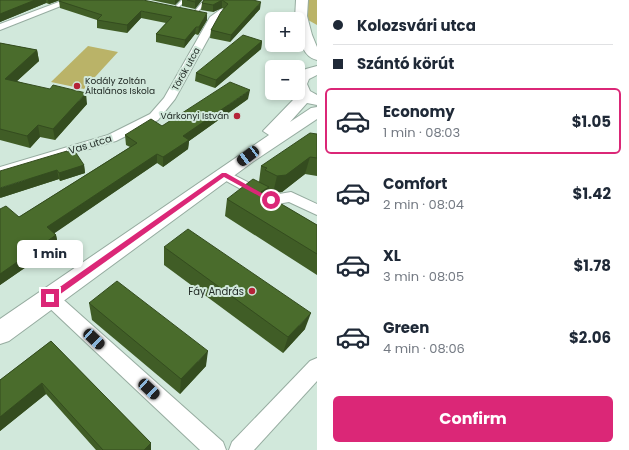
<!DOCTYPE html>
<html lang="en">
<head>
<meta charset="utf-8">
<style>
  :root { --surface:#fff; --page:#f2f2f3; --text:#1f2937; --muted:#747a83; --line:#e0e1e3; --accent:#db2777 }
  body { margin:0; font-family:Poppins,sans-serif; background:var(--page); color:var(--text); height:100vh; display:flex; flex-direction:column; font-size:15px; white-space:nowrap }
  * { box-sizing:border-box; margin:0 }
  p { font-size:13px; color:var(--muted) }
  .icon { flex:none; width:22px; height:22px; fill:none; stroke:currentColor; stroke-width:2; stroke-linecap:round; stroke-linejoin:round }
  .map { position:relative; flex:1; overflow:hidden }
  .details { display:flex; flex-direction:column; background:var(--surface); width:312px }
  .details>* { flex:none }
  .guide { display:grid; align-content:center; height:88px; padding:0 16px; background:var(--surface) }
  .tools { position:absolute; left:265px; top:12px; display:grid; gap:8px }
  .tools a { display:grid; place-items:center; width:40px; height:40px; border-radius:6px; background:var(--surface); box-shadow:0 2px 6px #0003; font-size:20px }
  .end { position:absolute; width:18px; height:18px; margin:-9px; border:5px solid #db2777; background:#fff; box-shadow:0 0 0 2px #fff }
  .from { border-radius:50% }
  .bubble { position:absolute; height:28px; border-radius:6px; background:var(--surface); box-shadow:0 2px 6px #0003; font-size:13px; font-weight:700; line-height:28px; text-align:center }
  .car { position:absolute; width:12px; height:24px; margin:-12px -6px; border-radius:5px; box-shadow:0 0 3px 1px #0007; background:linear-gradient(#222 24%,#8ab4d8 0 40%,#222 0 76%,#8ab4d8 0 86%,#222 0) }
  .guide b { display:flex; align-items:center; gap:14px; height:38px; font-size:15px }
  .guide b+b { border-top:1px solid var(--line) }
  .guide i { width:10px; height:10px; background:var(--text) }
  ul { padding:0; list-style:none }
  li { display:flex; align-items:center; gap:12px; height:66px; margin:0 8px 6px; padding:0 8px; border:2px solid transparent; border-radius:6px }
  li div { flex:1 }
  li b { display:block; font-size:15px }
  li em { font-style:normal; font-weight:700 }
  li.selected { border-color:var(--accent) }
  li>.icon { width:36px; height:36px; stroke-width:1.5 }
  .action { display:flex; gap:8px; margin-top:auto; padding:8px 16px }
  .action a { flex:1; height:46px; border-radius:6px; background:var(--accent); color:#fff; font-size:16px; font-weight:700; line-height:46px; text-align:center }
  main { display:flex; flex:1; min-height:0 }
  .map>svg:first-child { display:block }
  .green { fill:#bab368 }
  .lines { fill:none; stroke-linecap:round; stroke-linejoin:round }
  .lane-casing { stroke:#96aca0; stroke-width:2 }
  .street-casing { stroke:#96aca0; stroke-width:2 }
  .secondary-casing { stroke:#96aca0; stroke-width:2 }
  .lane { fill:#fff; fill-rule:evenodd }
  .street { fill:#fff; fill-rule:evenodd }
  .secondary { fill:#fff; fill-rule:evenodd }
  .wall { fill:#405d26 }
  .shaded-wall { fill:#344c1f }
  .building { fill:#4a6c2c; stroke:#344c1f }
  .route { fill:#db2777 }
  .poi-dot { fill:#b52338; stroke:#d1e8db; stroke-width:1.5 }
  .labels { text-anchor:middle; stroke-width:4; stroke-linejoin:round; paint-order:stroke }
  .far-street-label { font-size:9px; fill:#222b26; stroke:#d1e8db }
  .far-poi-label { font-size:9px; fill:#222b26; stroke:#d1e8db; text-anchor:start }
  .street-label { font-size:10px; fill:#222b26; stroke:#d1e8db }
  .poi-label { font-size:10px; fill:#222b26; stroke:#d1e8db; text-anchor:end }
</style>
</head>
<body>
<main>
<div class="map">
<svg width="317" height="450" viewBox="0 0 317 450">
  <rect width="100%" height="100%" fill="#d1e8db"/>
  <g class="green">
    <path d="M302 0H317V25L301 16Z"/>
    <path d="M88 46 118 52 84 89 51 82Z"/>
  </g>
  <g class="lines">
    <defs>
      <g id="lane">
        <path d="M182 0H186L176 10H174V8Z"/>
        <path d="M204 0H208L196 14H194V12Z"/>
      </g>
      <g id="street">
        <path d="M64 0H76L0 30V24Z"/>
        <path d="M221 9 226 12 219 19 175 99 158 120 116 141 0 175V167L108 135 150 114 164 98 210 17Z"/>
        <path d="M224 170 273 195 291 192 317 204V215L289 202 271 205 266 203 219 177 217 174 219 171Z"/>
        <path d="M50 291 56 293 223 442 226 450H200L44 303 41 298 44 293Z"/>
        <path d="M317 358V381L254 450H229L232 442 310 361Z"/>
      </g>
      <g id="secondary">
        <path d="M296 0H308L307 16 312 35 317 47V60C300 56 298 33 298 19H295Z"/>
        <path d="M317 66V75L309 79 307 84 310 91 317 95V105L307 103 290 122 311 108 317 107V119L254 161 9 341 0 344V319L269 135 263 131 293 100 295 93H298V73L306 69Z"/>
      </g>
    </defs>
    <use href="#lane" class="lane-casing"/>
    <use href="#street" class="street-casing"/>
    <use href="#secondary" class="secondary-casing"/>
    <use href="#lane" class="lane"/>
    <use href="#street" class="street"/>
    <use href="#secondary" class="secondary"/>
  </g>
  <g class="wall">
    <path d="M0 0H60L49 4 46 3 0 22Z"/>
    <path d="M61 0 207 20 198 35 195 34 184 48 156 42V34L166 23 141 18 127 33 97 28V20L60 8 59 1Z"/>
    <path d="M151 0H180L175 5Z"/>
    <path d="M182 0H202L195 9 182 6Z"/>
    <path d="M204 0H253L260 9 230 42 210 38 211 30 224 9 222 8 213 12 201 10 202 3Z"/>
    <path d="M262 41 261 49 215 88 195 81 196 73Z"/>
    <path d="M0 43 37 50 39 61 17 81 87 104 55 140 40 137 30 148 0 140Z"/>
    <path d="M248 99 189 141 188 149 163 167 157 163 54 233 56 235 58 245 0 285V209L19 217 130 147 126 145 125 135 162 126Z"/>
    <path d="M317 134V176L305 174 282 192 273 193 268 191 267 196 317 225V275L225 216 227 199 259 182 261 166Z"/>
    <path d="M67 152 84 165 85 173 60 181 59 179 0 198Z"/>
    <path d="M164 247 305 329 283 353 164 265Z"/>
    <path d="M89 303 206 366 180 394 92 320Z"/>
    <path d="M51 341 151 443V450H96L46 394 0 431V380Z"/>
  </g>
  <g class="shaded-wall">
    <path d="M35 0H46V3L0 22V14Z"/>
    <path d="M48 0H60L49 4Z"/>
    <path d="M175 0H180L175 5Z"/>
    <path d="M196 0H202L195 9V2Z"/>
    <path d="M222 0V8L213 12V5Z"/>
    <path d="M261 2 260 9 230 42 231 35Z"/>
    <path d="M141 11V18L127 33V25Z"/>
    <path d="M207 13V20L198 35 199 27Z"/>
    <path d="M196 27 195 34 184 48 185 40Z"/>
    <path d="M262 41 261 49 215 88 216 80Z"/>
    <path d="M37 50 39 61 7 90 5 79Z"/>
    <path d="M250 90 248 99 189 141 188 149 163 167V157L183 136Z"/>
    <path d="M86 93 87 104 55 140 53 129Z"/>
    <path d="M38 125 40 137 30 148 27 136Z"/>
    <path d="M157 154V163L49 237 47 227Z"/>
    <path d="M310 157 305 174 282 192 273 193 277 176Z"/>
    <path d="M84 165 85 173 60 181 59 173Z"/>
    <path d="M57 170 59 179 0 198V188Z"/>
    <path d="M269 187 265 204 261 192Z"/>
    <path d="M56 235 58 245 0 285V274Z"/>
    <path d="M311 313 305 329 283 353 288 337Z"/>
    <path d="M208 351 206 366 180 394 181 379Z"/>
    <path d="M42 383 46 394 0 431V417Z"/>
    <path d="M151 443V450H144Z"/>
  </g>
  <g class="building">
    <path d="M0 0H35L0 14Z"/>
    <path d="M61 0H143L207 13 199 27H196L185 40 156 34 172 17 141 11 127 25 97 20 102 15 59 1Z"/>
    <path d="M187 0H196L195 2Z"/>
    <path d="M204 0H253L261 2 231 35 211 30 221 12 228 4 222 0 213 5 202 3Z"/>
    <path d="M243 35 262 41 216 80 196 73Z"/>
    <path d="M0 43 37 50 5 79 50 89 53 85 86 93 53 129 38 125 27 136 0 129Z"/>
    <path d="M230 82 250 90 183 136 189 140 163 157 157 154 47 227 56 235 0 274V209L6 206 19 217 137 143 125 135 151 119 162 126Z"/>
    <path d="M310 133 317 134V158L310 157 286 175 277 176 265 170 267 168 261 166Z"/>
    <path d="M74 150 84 165 59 173 57 170 0 188V171L67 151V152Z"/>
    <path d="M253 179 269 187 261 192 317 225V254L227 199Z"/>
    <path d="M188 229 311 313 288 337 164 247Z"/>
    <path d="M117 281 208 351 181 379 89 303Z"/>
    <path d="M51 341 151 443 144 450H103L42 383 0 417V380Z"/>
  </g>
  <path class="route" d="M222 173H226L274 200 268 201 224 177 52 300H47V296Z"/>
  <g class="poi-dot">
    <circle cx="77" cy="86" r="4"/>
    <circle cx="237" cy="116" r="4"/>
    <circle cx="252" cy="291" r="4"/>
  </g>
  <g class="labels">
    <g class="far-street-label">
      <text transform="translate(186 69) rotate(-61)" y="3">Török utca</text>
    </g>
    <g class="far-poi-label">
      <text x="85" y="84">Kodály Zoltán<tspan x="85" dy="10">Általános Iskola</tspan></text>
      <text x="229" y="119" text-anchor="end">Várkonyi István</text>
    </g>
    <g class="street-label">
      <text transform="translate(90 144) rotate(-17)" y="4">Vas utca</text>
    </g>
    <g class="poi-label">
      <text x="244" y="295">Fáy András</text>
    </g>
  </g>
</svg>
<div class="tools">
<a>+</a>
<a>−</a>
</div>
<i class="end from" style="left:271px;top:200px"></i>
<i class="end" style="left:50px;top:298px"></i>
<div class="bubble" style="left:17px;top:240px;width:66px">1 min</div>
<i class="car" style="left:248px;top:156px;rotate:233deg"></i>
<i class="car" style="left:94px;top:339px;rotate:133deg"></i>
<i class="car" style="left:149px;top:389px;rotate:133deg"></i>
</div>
<section class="details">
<div class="guide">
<b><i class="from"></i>Kolozsvári utca</b>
<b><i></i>Szántó körút</b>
</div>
<ul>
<li class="selected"><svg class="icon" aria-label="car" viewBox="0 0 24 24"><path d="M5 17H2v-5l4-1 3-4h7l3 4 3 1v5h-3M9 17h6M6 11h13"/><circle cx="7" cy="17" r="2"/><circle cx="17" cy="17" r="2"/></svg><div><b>Economy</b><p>1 min · 08:03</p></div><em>$1.05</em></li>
<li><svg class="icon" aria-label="car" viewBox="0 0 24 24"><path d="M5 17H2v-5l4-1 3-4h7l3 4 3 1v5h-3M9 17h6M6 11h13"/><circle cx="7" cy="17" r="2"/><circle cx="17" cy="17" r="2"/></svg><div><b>Comfort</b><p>2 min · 08:04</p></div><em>$1.42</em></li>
<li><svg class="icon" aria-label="car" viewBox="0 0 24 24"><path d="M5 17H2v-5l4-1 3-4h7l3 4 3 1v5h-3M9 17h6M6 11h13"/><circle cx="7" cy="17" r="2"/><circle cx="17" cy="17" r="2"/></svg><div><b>XL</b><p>3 min · 08:05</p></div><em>$1.78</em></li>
<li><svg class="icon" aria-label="car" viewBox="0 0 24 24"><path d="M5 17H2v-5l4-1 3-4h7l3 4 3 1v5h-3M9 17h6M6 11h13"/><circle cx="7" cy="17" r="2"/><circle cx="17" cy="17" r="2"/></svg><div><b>Green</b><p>4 min · 08:06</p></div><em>$2.06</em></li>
</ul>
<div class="action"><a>Confirm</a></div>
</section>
</main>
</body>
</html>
